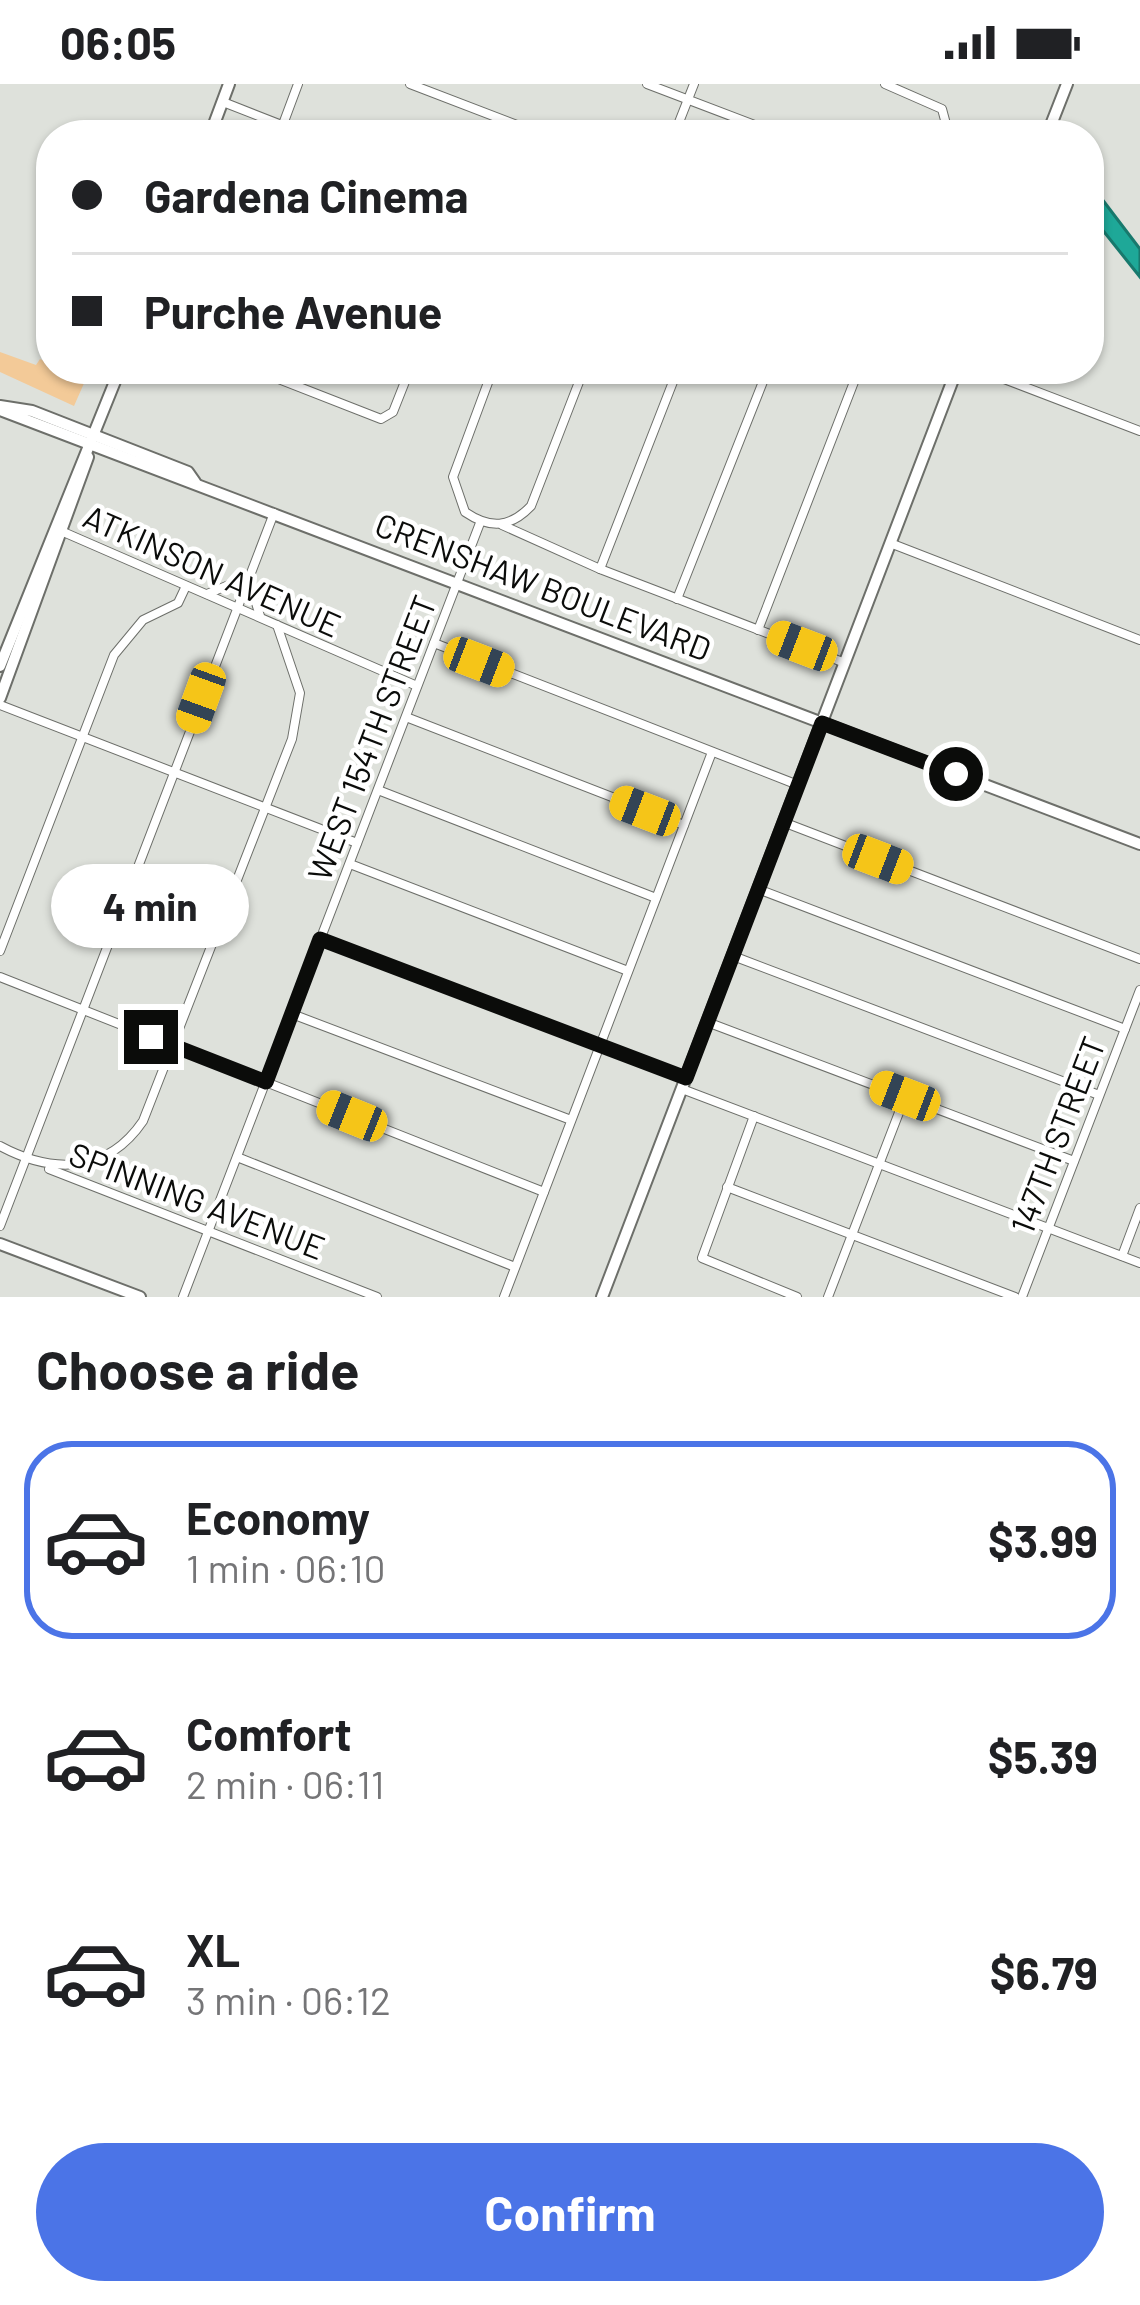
<!DOCTYPE html>
<html lang="en">
<head>
<meta charset="utf-8">
<style>
  :root { --surface:#fff; --page:#f2f2f2; --text:#202124; --muted:#757577; --line:#e0e0e0; --accent:#4b74e7 }
  body { margin:0; font-family:Barlow,sans-serif; background:var(--page); color:var(--text); height:100vh; display:flex; flex-direction:column; font-size:45px; white-space:nowrap }
  * { box-sizing:border-box; margin:0 }
  p { font-size:39px; color:var(--muted) }
  .icon { flex:none; width:66px; height:66px; fill:none; stroke:currentColor; stroke-width:2; stroke-linecap:round; stroke-linejoin:round }
  .map { position:relative; height:1213px; overflow:hidden }
  .drawer { display:flex; flex-direction:column; background:var(--surface); flex:1 }
  .drawer>* { flex:none }
  .top-card { position:absolute; left:36px; top:36px; width:1068px; height:264px; border-radius:48px; box-shadow:0 3px 9px #0004; display:grid; align-content:center; height:264px; padding:0 36px; background:var(--surface) }
  .end { position:absolute; width:54px; height:54px; margin:-27px; border:15px solid #0b0c0a; background:#fff; box-shadow:0 0 0 6px #fff }
  .from { border-radius:50% }
  .bubble { position:absolute; height:84px; border-radius:42px; background:var(--surface); box-shadow:0 3px 9px #0004; font-size:39px; font-weight:700; line-height:84px; text-align:center }
  .car { position:absolute; width:36px; height:72px; margin:-36px -18px; border-radius:15px; box-shadow:0 0 9px 3px #0007; background:linear-gradient(#f5c518 24%,#345 0 40%,#f5c518 0 76%,#345 0 86%,#f5c518 0) }
  .top-card b { display:flex; align-items:center; gap:42px; height:114px; font-size:45px }
  .top-card b+b { border-top:3px solid var(--line) }
  .top-card i { width:30px; height:30px; background:var(--text) }
  ul { padding:0; list-style:none }
  li { display:flex; align-items:center; gap:36px; height:198px; margin:0 24px 18px; padding:0 12px; border:6px solid transparent; border-radius:48px }
  li div { flex:1 }
  li b { display:block; font-size:45px }
  li em { font-style:normal; font-weight:700 }
  li.active { border-color:var(--accent) }
  li>.icon { width:108px; height:108px; stroke-width:1.5 }
  h2 { padding:0 36px; font-size:54px; line-height:144px }
  .action { display:flex; gap:24px; margin-top:auto; padding:24px 36px }
  .action a { flex:1; height:138px; border-radius:72px; background:var(--accent); color:#fff; font-size:48px; font-weight:700; line-height:138px; text-align:center }
  .status { display:flex; justify-content:space-between; align-items:center; height:84px; padding:0 60px; background:var(--surface); direction:ltr }
  .status svg { height:33px; fill:currentColor }
  .map>svg:first-child { display:block }
  .green { fill:#f3ca98 }
  .water { fill:#1ea898; stroke:#18796d; stroke-width:3 }
  .lines { fill:none; stroke-linecap:round; stroke-linejoin:round }
  .minor-casing { stroke:#6d6f6a; stroke-width:10 }
  .major-casing { stroke:#6d6f6a; stroke-width:14 }
  .minor { stroke:#fff; stroke-width:8 }
  .major { stroke:#fff; stroke-width:10 }
  .route { stroke:#0b0c0a; stroke-width:15 }
  .labels { text-anchor:middle; stroke-width:9; stroke-linejoin:round; paint-order:stroke }
  .street-label { font-size:33px; fill:#0b0c0a; stroke:#fff }
</style>
</head>
<body>
<div class="status"><b>06:05</b><svg viewBox="0 0 49 12"><path d="M0 12V9h3v3zM5 12V6h3v6zM10 12V3h3v9zM15 12V0h3v12zM26 1h20v11H26zM47 4h2v5h-2z"/></svg></div>
<div class="map">
<svg width="1140" height="1213" viewBox="0 0 1140 1213">
  <rect width="100%" height="100%" fill="#dee1db"/>
  <path class="green" d="M0 268 36 281 40 275 85 297 74 322 0 288Z"/>
  <path class="water" d="M1089 98 1140 165V193L1089 129Z"/>
  <g class="lines">
    <defs>
      <g id="minor">
        <path d="M410 0 543 51"/>
        <path d="M647 0 781 51"/>
        <path d="M885 0 942 25 949 51"/>
        <path d="M223 18 307 51"/>
        <path d="M279 51 298 0"/>
        <path d="M674 51 694 0"/>
        <path d="M253 285 381 335 393 328 410 285"/>
        <path d="M493 285 453 393 465 428C490 445 510 444 531 422L584 285"/>
        <path d="M978 285 1140 347"/>
        <path d="M502 441 600 485 845 579"/>
        <path d="M61 447 417 602"/>
        <path d="M890 459 1140 556"/>
        <path d="M600 485 678 285"/>
        <path d="M207 510 248 493 260 532"/>
        <path d="M677 515 768 285"/>
        <path d="M758 546 859 285"/>
        <path d="M434 559 798 701"/>
        <path d="M0 621 357 759"/>
        <path d="M406 633 684 741"/>
        <path d="M378 706 656 814"/>
        <path d="M783 738 1140 875"/>
        <path d="M350 780 628 887"/>
        <path d="M758 805 1125 945"/>
        <path d="M320 855 686 994"/>
        <path d="M0 867 114 571 143 536 178 519 186 502"/>
        <path d="M733 872 1099 1011"/>
        <path d="M0 893 544 1108"/>
        <path d="M292 930 571 1036"/>
        <path d="M707 938 1074 1077"/>
        <path d="M682 1005 1140 1179"/>
        <path d="M754 1032 702 1174 797 1213"/>
        <path d="M0 1062C52 1090 107 1090 143 1037L292 655 300 609 277 541"/>
        <path d="M237 1073 515 1183"/>
        <path d="M49 1085 377 1213"/>
        <path d="M727 1103 1015 1213"/>
        <path d="M0 1142 274 429"/>
        <path d="M1122 1172 1140 1124"/>
        <path d="M183 1213 480 439"/>
        <path d="M504 1213 712 668"/>
        <path d="M828 1213 905 1013"/>
        <path d="M1022 1213 1140 906"/>
      </g>
      <g id="major">
        <path d="M210 51 229 0"/>
        <path d="M1047 51 1067 0"/>
        <path d="M0 322 32 327 188 388 195 398"/>
        <path d="M0 326 1140 760"/>
        <path d="M0 582 120 285"/>
        <path d="M0 614 88 373"/>
        <path d="M0 1160 140 1213"/>
        <path d="M602 1213 957 285"/>
      </g>
    </defs>
    <use href="#minor" class="minor-casing"/>
    <use href="#major" class="major-casing"/>
    <use href="#minor" class="minor"/>
    <use href="#major" class="major"/>
  </g>
  <g class="lines">
    <path class="route" d="M151 953 266 998 320 855 686 994 822 639 956 690"/>
  </g>
  <g class="labels">
    <g class="street-label">
      <text transform="translate(212 487) rotate(24)" y="12">ATKINSON AVENUE</text>
      <text transform="translate(543 503) rotate(21)" y="12">CRENSHAW BOULEVARD</text>
      <text transform="translate(372 654) rotate(-69)" y="12">WEST 154TH STREET</text>
      <text transform="translate(1058 1051) rotate(-69)" y="12">147TH STREET</text>
      <text transform="translate(197 1117) rotate(21)" y="12">SPINNING AVENUE</text>
    </g>
  </g>
</svg>
<i class="end from" style="left:956px;top:690px"></i>
<i class="end" style="left:151px;top:953px"></i>
<div class="bubble" style="left:51px;top:780px;width:198px">4 min</div>
<i class="car" style="left:802px;top:562px;rotate:291deg"></i>
<i class="car" style="left:479px;top:578px;rotate:111deg"></i>
<i class="car" style="left:201px;top:614px;rotate:200deg"></i>
<i class="car" style="left:645px;top:727px;rotate:291deg"></i>
<i class="car" style="left:878px;top:775px;rotate:111deg"></i>
<i class="car" style="left:905px;top:1012px;rotate:291deg"></i>
<i class="car" style="left:352px;top:1032px;rotate:292deg"></i>
<div class="top-card">
<b><i class="from"></i>Gardena Cinema</b>
<b><i></i>Purche Avenue</b>
</div>
</div>
<section class="drawer">
<h2>Choose a ride</h2>
<ul>
<li class="active"><svg class="icon" aria-label="car" viewBox="0 0 24 24"><path d="M5 17H2v-5l4-1 3-4h7l3 4 3 1v5h-3M9 17h6M6 11h13"/><circle cx="7" cy="17" r="2"/><circle cx="17" cy="17" r="2"/></svg><div><b>Economy</b><p>1 min · 06:10</p></div><em>$3.99</em></li>
<li><svg class="icon" aria-label="car" viewBox="0 0 24 24"><path d="M5 17H2v-5l4-1 3-4h7l3 4 3 1v5h-3M9 17h6M6 11h13"/><circle cx="7" cy="17" r="2"/><circle cx="17" cy="17" r="2"/></svg><div><b>Comfort</b><p>2 min · 06:11</p></div><em>$5.39</em></li>
<li><svg class="icon" aria-label="car" viewBox="0 0 24 24"><path d="M5 17H2v-5l4-1 3-4h7l3 4 3 1v5h-3M9 17h6M6 11h13"/><circle cx="7" cy="17" r="2"/><circle cx="17" cy="17" r="2"/></svg><div><b>XL</b><p>3 min · 06:12</p></div><em>$6.79</em></li>
</ul>
<div class="action"><a>Confirm</a></div>
</section>
</body>
</html>
